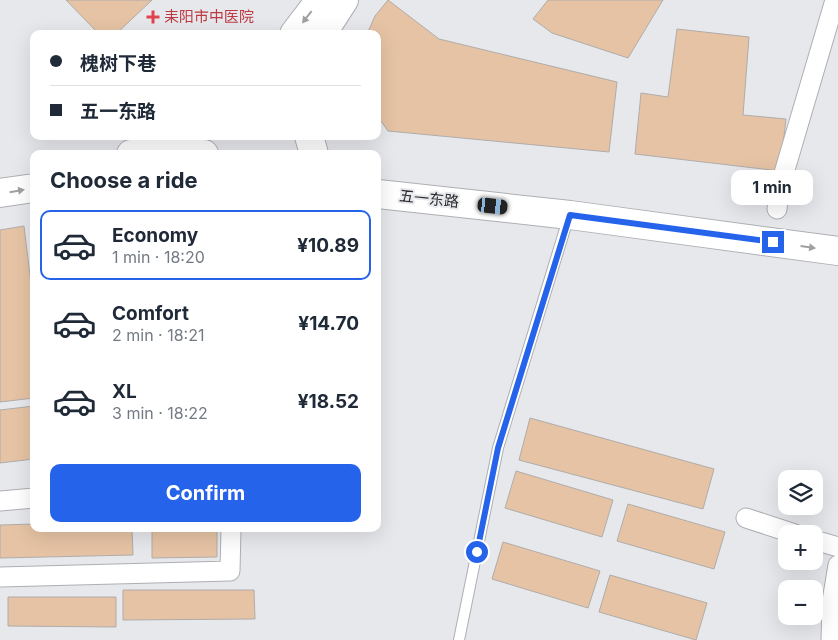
<!DOCTYPE html>
<html lang="en">
<head>
<meta charset="utf-8">
<style>
  :root { --surface:#fff; --page:#f6f6f7; --text:#1f2937; --muted:#747a83; --line:#e0e1e3; --accent:#2563eb }
  body { margin:0; font-family:Inter,"Noto Sans SC",sans-serif; background:var(--page); color:var(--text); height:100vh; display:flex; flex-direction:column; font-size:19px; white-space:nowrap }
  * { box-sizing:border-box; margin:0 }
  p { font-size:16px; color:var(--muted) }
  .icon { flex:none; width:28px; height:28px; fill:none; stroke:currentColor; stroke-width:2; stroke-linecap:round; stroke-linejoin:round }
  .map { position:relative; flex:1; overflow:hidden }
  .details { position:absolute; left:30px; top:150px; width:351px; height:382px; display:flex; flex-direction:column; background:var(--surface); border-radius:10px; box-shadow:0 5px 20px #0002 }
  .details>* { flex:none }
  .guide { position:absolute; left:30px; top:30px; width:351px; height:110px; border-radius:10px; box-shadow:0 5px 20px #0002; display:grid; align-content:center; height:110px; padding:0 20px; background:var(--surface) }
  .tools { position:absolute; left:778px; top:470px; display:grid; gap:10px }
  .tools a { display:grid; place-items:center; width:45px; height:45px; border-radius:10px; background:var(--surface); box-shadow:0 5px 20px #0002; font-size:25px }
  .end { position:absolute; width:22px; height:22px; margin:-11px; border:6px solid #2563eb; background:#fff; box-shadow:0 0 0 2px #fff }
  .from { border-radius:50% }
  .bubble { position:absolute; height:35px; border-radius:10px; background:var(--surface); box-shadow:0 5px 20px #0002; font-size:16px; font-weight:700; line-height:35px; text-align:center }
  .car { position:absolute; width:15px; height:30px; margin:-15px -8px; border-radius:6px; box-shadow:0 0 4px 1px #0007; background:linear-gradient(#222 24%,#8ab4d8 0 40%,#222 0 76%,#8ab4d8 0 86%,#222 0) }
  .guide b { display:flex; align-items:center; gap:18px; height:48px; font-size:19px }
  .guide b+b { border-top:1px solid var(--line) }
  .guide i { width:12px; height:12px; background:var(--text) }
  ul { padding:0; list-style:none }
  li { display:flex; align-items:center; gap:15px; height:70px; margin:0 10px 8px; padding:0 10px; border:2px solid transparent; border-radius:10px }
  li div { flex:1 }
  li b { display:block; font-size:19px }
  li em { font-style:normal; font-weight:700 }
  li.selected { border-color:var(--accent) }
  li>.icon { width:45px; height:45px; stroke-width:1.5 }
  h2 { padding:0 20px; font-size:22px; line-height:60px }
  .action { display:flex; gap:10px; margin-top:auto; padding:10px 20px }
  .action a { flex:1; height:58px; border-radius:10px; background:var(--accent); color:#fff; font-size:20px; font-weight:700; line-height:58px; text-align:center }
  .map>svg:first-child { display:block }
  .building { fill:#e6c3a4; stroke:#afaca9 }
  .lines { fill:none; stroke-linecap:round; stroke-linejoin:round }
  .lane-casing { stroke:#adafb2; stroke-width:12 }
  .street-casing { stroke:#adafb2; stroke-width:21 }
  .secondary-casing { stroke:#adafb2; stroke-width:30 }
  .lane { stroke:#fff; stroke-width:10 }
  .street { stroke:#fff; stroke-width:19 }
  .secondary { stroke:#fff; stroke-width:28 }
  .oneway { fill:#a0a0a0 }
  .route { stroke:#2563eb; stroke-width:6 }
  .health-dot { fill:#e0444e; stroke:#e7e8ec; stroke-width:2 }
  .labels { text-anchor:middle; stroke-width:4; stroke-linejoin:round; paint-order:stroke }
  .health-label { font-size:15px; fill:#be3a42; stroke:#e7e8ec; text-anchor:start }
  .street-label { font-size:15px; fill:#2b2b2d; stroke:#e7e8ec }
</style>
</head>
<body>
<div class="map">
<svg width="838" height="640" viewBox="0 0 838 640">
  <rect width="100%" height="100%" fill="#e7e8ec"/>
  <g class="building">
    <path d="M66 0H152L116 34H99Z"/>
    <path d="M388 0 439 39 617 82 609 152 388 131 378 117V34H367L375 16Z"/>
    <path d="M548 0H663L628 58 552 33 533 19Z"/>
    <path d="M677 29 749 37 743 115 786 119 780 171 635 154 641 93 668 97Z"/>
    <path d="M24 226 34 308V398L0 402V230Z"/>
    <path d="M34 406V459L0 463V410Z"/>
    <path d="M530 418 714 469 703 509 519 460Z"/>
    <path d="M516 471 613 500 602 537 505 508Z"/>
    <path d="M628 504 725 532 714 569 617 541Z"/>
    <path d="M34 524V529H132L133 555 0 558V525Z"/>
    <path d="M152 529H217V557L152 558Z"/>
    <path d="M503 542 600 571 588 608 492 579Z"/>
    <path d="M610 575 707 603 696 640 599 612Z"/>
    <path d="M123 590H254L255 619 123 620Z"/>
    <path d="M8 597H116V627L8 626Z"/>
  </g>
  <g class="lines">
    <defs>
      <path id="lane" d="M459 640 498 448 569 216"/>
      <g id="street">
        <path d="M777 209 779 190 835 0"/>
        <path d="M0 501 34 498"/>
        <path d="M746 518 795 534"/>
        <path d="M814 540 838 547"/>
        <path d="M0 577 230 571 231 529"/>
        <path d="M831 640 832 601 838 565"/>
      </g>
      <g id="secondary">
        <path d="M294 34 320 0"/>
        <path d="M322 34 344 0"/>
        <path d="M309 136 314 154"/>
        <path d="M131 154H204"/>
        <path d="M0 193 34 188"/>
        <path d="M378 194 570 215 838 251"/>
      </g>
    </defs>
    <use href="#lane" class="lane-casing"/>
    <use href="#street" class="street-casing"/>
    <use href="#secondary" class="secondary-casing"/>
    <use href="#lane" class="lane"/>
    <use href="#street" class="street"/>
    <use href="#secondary" class="secondary"/>
  </g>
  <defs><path id="oneway-solid" d="M-6-.8H1V-3.2L6.5 0L1 3.2V.8H-6Z" transform="scale(1.25)"/></defs>
  <g class="oneway">
    <use href="#oneway-solid" transform="translate(307 17) rotate(128)"/>
    <use href="#oneway-solid" transform="translate(17 191) rotate(-10)"/>
    <use href="#oneway-solid" transform="translate(808 247) rotate(8)"/>
  </g>
  <g class="lines">
    <path class="route" d="M477 552 498 448 570 215 773 242"/>
  </g>
  <path class="health-dot" d="M150.5 9.5h5v5h5v5h-5v5h-5v-5h-5v-5h5z"/>
  <g class="labels">
    <g class="health-label">
      <text x="164" y="22">耒阳市中医院</text>
    </g>
    <g class="street-label">
      <text transform="translate(429 199) rotate(6)" y="5">五一东路</text>
    </g>
  </g>
</svg>
<div class="tools">
<a><svg class="icon" aria-label="layers" viewBox="0 0 24 24"><path d="M12 4l9 5-9 5-9-5zM3 14l9 5 9-5"/></svg></a>
<a>+</a>
<a>−</a>
</div>
<i class="end from" style="left:477px;top:552px"></i>
<i class="end" style="left:773px;top:242px"></i>
<div class="bubble" style="left:731px;top:170px;width:82px">1 min</div>
<i class="car" style="left:493px;top:206px;rotate:96deg"></i>
<div class="guide">
<b><i class="from"></i>槐树下巷</b>
<b><i></i>五一东路</b>
</div>
<section class="details">
<h2>Choose a ride</h2>
<ul>
<li class="selected"><svg class="icon" aria-label="car" viewBox="0 0 24 24"><path d="M5 17H2v-5l4-1 3-4h7l3 4 3 1v5h-3M9 17h6M6 11h13"/><circle cx="7" cy="17" r="2"/><circle cx="17" cy="17" r="2"/></svg><div><b>Economy</b><p>1 min · 18:20</p></div><em>¥10.89</em></li>
<li><svg class="icon" aria-label="car" viewBox="0 0 24 24"><path d="M5 17H2v-5l4-1 3-4h7l3 4 3 1v5h-3M9 17h6M6 11h13"/><circle cx="7" cy="17" r="2"/><circle cx="17" cy="17" r="2"/></svg><div><b>Comfort</b><p>2 min · 18:21</p></div><em>¥14.70</em></li>
<li><svg class="icon" aria-label="car" viewBox="0 0 24 24"><path d="M5 17H2v-5l4-1 3-4h7l3 4 3 1v5h-3M9 17h6M6 11h13"/><circle cx="7" cy="17" r="2"/><circle cx="17" cy="17" r="2"/></svg><div><b>XL</b><p>3 min · 18:22</p></div><em>¥18.52</em></li>
</ul>
<div class="action"><a>Confirm</a></div>
</section>
</div>
</body>
</html>
